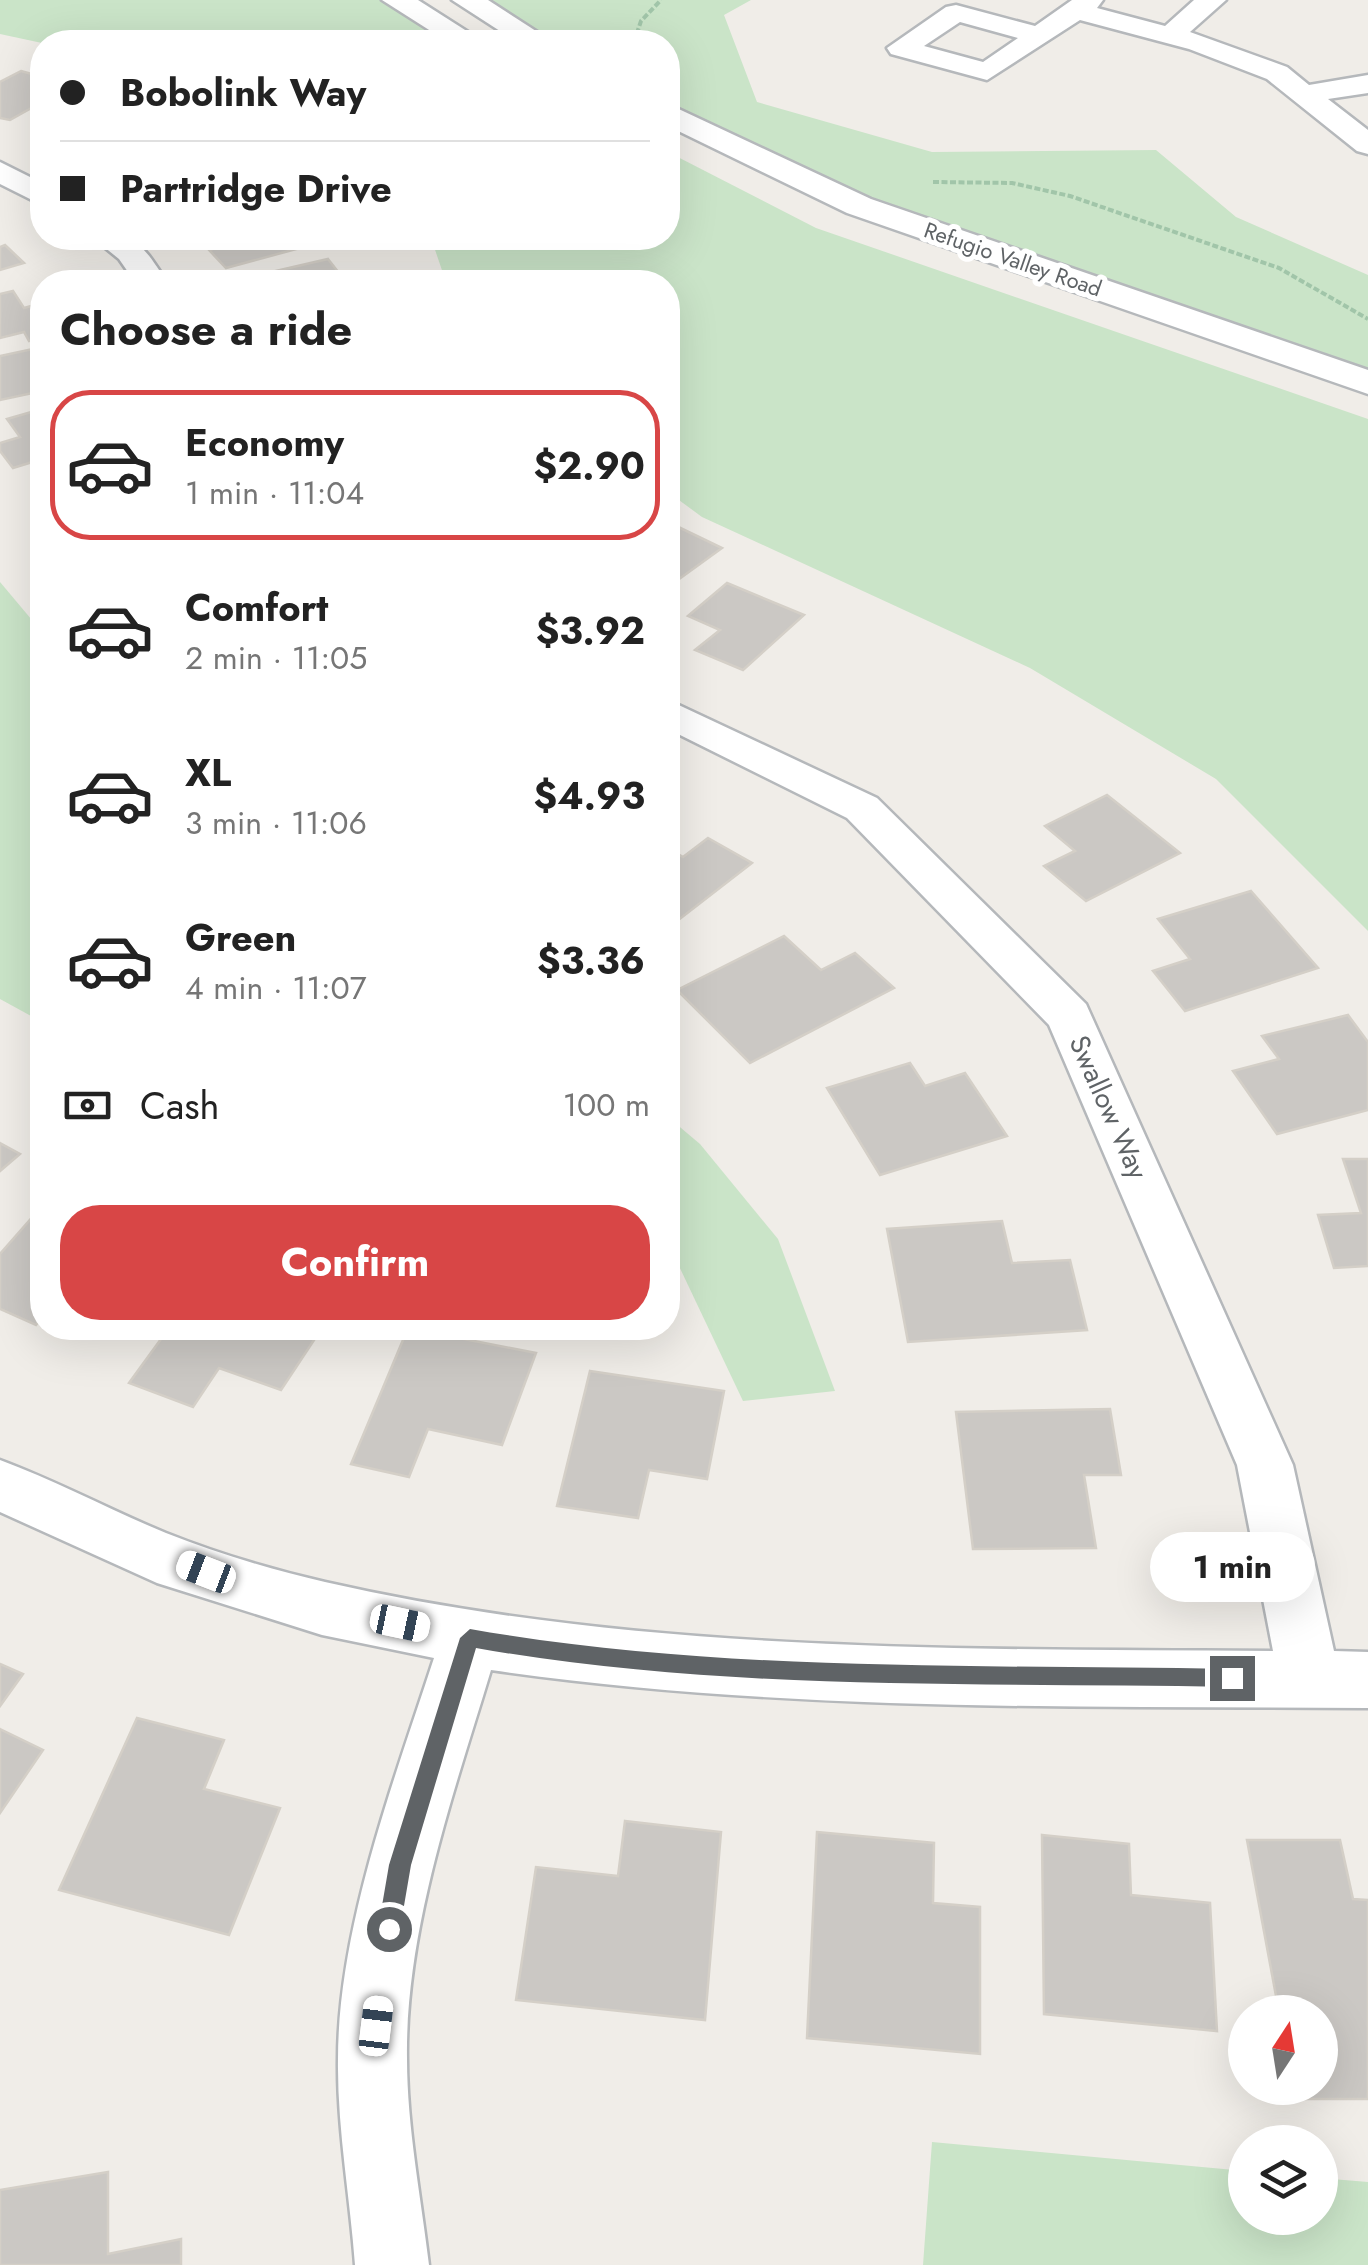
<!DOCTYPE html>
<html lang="en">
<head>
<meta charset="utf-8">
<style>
  :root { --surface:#fff; --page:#f6f6f6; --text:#222; --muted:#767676; --line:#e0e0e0; --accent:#d84646 }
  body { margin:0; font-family:Jost,sans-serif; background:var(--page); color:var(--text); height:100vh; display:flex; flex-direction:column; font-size:38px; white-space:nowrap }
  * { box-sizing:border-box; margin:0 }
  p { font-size:32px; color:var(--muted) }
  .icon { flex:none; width:55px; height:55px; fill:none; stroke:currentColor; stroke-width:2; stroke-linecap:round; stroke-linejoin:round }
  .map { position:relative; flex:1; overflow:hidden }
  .panel { position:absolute; left:30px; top:270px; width:650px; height:1070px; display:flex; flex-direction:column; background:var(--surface); border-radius:40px; box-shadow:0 10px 40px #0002 }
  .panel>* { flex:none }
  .banner { position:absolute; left:30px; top:30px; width:650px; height:220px; border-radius:40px; box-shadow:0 10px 40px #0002; display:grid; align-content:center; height:220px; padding:0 30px; background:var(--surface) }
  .needle { width:65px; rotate:12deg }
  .tools { position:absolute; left:1228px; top:1995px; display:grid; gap:20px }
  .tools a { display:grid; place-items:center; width:110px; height:110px; border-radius:50%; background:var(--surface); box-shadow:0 10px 40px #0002; font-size:50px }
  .end { position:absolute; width:45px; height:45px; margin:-22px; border:12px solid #5f6366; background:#fff; box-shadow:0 0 0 5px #fff }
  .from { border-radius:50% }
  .bubble { position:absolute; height:70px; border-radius:35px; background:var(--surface); box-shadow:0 10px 40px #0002; font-size:32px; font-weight:700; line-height:70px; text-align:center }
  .car { position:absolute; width:30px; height:60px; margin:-30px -15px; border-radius:12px; box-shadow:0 0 8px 2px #0007; background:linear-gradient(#fff 24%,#345 0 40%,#fff 0 76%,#345 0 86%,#fff 0) }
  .banner b { display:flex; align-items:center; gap:35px; height:95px; font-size:38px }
  .banner b+b { border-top:2px solid var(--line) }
  .banner i { width:25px; height:25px; background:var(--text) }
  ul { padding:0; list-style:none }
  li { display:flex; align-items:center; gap:30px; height:150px; margin:0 20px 15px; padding:0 10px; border:5px solid transparent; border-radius:40px }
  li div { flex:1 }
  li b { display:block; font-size:38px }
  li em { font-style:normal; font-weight:700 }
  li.current { border-color:var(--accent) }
  li>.icon { width:90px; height:90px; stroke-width:1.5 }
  h2 { padding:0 30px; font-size:45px; line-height:120px }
  .pay { display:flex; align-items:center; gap:25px; height:110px; padding:0 30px; font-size:38px }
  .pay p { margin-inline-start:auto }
  .primary-button { display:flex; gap:20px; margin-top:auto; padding:20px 30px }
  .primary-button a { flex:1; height:115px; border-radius:40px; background:var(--accent); color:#fff; font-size:40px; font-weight:700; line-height:115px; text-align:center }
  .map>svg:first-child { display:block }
  .green { fill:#cae4c8 }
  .building { fill:#cbc8c4; stroke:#d4cfc7; stroke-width:2.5 }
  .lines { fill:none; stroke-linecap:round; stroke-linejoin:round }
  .minor-casing { stroke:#b5b8bb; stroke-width:5 }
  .tertiary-casing { stroke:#b5b8bb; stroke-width:5 }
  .path { stroke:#a1c5a9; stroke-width:4; stroke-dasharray:6 2.5; stroke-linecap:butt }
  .minor { fill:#fff; fill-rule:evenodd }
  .tertiary { fill:#fff; fill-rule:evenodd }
  .route { fill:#5f6366 }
  .labels { text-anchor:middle; stroke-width:10; stroke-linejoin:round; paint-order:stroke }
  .far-street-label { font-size:22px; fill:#5f6366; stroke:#fff }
  .street-label { font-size:28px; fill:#5f6366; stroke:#fff }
</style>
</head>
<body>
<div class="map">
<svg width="1368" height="2265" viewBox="0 0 1368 2265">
  <rect width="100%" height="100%" fill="#f0ede8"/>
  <g class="green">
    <path d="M0 0H397L469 42 42 43 0 34Z"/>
    <path d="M467 0H751L724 15 757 102 932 152 1156 150 1236 217 1368 275V383L860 206 668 114V42H538Z"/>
    <path d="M668 152 816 228 1368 419V931L1216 779 1030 668 702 517 668 492V282H446L431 238H668Z"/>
    <path d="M0 582 42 632V1022L0 999Z"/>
    <path d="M668 1117 700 1144 778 1239 835 1391 743 1401 668 1243Z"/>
    <path d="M932 2142 1245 2171V2218H1320V2178L1368 2182V2265H923Z"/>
  </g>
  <g class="building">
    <path d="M21 71 42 77V102L10 120 0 118V82Z"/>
    <path d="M229 238H337L226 268 209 250 235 243Z"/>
    <path d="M5 245 24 263 0 270V247Z"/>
    <path d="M328 259 346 282H275L267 273Z"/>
    <path d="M13 291 24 308 42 303V337L29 341 24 332 0 338V294Z"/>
    <path d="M42 347V391L0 400V356Z"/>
    <path d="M42 409V459L13 468 0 451V443L20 437 7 419Z"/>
    <path d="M668 522 722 548 668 587Z"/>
    <path d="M727 583 804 615 743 670 695 650 720 630 688 616Z"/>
    <path d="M1107 795 1180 853 1086 901 1044 866 1075 851 1045 826Z"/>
    <path d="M708 838 752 863 668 928V848L683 857Z"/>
    <path d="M1251 891 1318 968 1185 1011 1153 971 1190 959 1158 919Z"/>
    <path d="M784 936 821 970 855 953 894 988 750 1063 677 990Z"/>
    <path d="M1348 1015 1368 1042V1110L1277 1134 1233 1071 1279 1059 1262 1036Z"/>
    <path d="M910 1063 925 1086 965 1073 1007 1136 880 1175 827 1088Z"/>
    <path d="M0 1143 20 1154 0 1171Z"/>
    <path d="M1343 1159H1368V1266L1334 1268 1318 1215 1361 1213Z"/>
    <path d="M42 1206V1317L36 1325 0 1309V1254Z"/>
    <path d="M1002 1221 1012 1263 1070 1260 1087 1330 908 1342 887 1229Z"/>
    <path d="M169 1328H322L281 1390 219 1368 193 1407 129 1383Z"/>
    <path d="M408 1328 536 1353 502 1445 428 1429 409 1477 351 1464Z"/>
    <path d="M590 1371 724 1391 707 1479 649 1470 638 1518 557 1506Z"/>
    <path d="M1110 1409 1121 1475H1084L1096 1548 973 1549 956 1412Z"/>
    <path d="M0 1664 23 1674 0 1706Z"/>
    <path d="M137 1718 224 1740 204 1789 280 1808 229 1935 59 1890Z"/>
    <path d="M0 1729 43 1750 0 1813Z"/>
    <path d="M625 1821 721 1832 705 2020 516 2000 536 1867 618 1876Z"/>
    <path d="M817 1832 934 1843 933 1903 980 1907V2054L807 2038Z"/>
    <path d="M1042 1835 1129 1844 1131 1895 1210 1903 1217 2031 1044 2014Z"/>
    <path d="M1247 1840H1340L1353 1899 1368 1900V2099H1294L1292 2088H1320V2012H1279Z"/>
    <path d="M108 2172V2254L181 2239V2265H0V2190Z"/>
  </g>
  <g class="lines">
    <defs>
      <g id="minor">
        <path d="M1072 0H1103L1097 8 1165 26 1194 0H1226L1190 32 1287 67 1309 85 1368 75V93L1328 99 1368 130V154L1357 151 1267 79 1189 49 1080 20 987 80 891 54 887 48 946 7 956 5 1035 26ZM960 22 1018 38 983 62 924 46Z"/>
        <path d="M0 162 42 183V205L0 184Z"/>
        <path d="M93 238C141 238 141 243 167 282H135L119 259Z"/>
        <path d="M668 700 877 798 1086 1004 1293 1465 1334 1651 1368 1652V1708C1075 1706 781 1712 491 1670 454 1792 405 1930 407 2059 407 2127 421 2197 429 2265H355C350 2197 337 2127 338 2059 338 1928 394 1781 434 1658L322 1635 157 1583 0 1512V1460C57 1481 110 1510 166 1533 216 1553 273 1570 325 1582 636 1653 956 1649 1273 1651L1237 1465 1049 1025 847 818 668 729Z"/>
      </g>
      <g id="tertiary">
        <path d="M382 0H418L484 42H448Z"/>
        <path d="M452 0H488L553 42H517Z"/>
        <path d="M668 104 871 199 1368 370V394L847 213 668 126Z"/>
      </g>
    </defs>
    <use href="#minor" class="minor-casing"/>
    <use href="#tertiary" class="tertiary-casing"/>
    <g class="path">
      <path d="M634 42 641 21 661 0"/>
      <path d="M933 182 1012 183 1070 196 1279 268 1368 319"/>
    </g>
    <use href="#minor" class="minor"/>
    <use href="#tertiary" class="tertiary"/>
  </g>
  <path class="route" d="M470 1629C720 1673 977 1664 1232 1669L1241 1678 1232 1687C980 1682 725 1692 476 1648L411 1865 400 1929 389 1940 378 1929 389 1865 460 1638Z"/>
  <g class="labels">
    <g class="far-street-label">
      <text transform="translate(1013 259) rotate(19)" y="8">Refugio Valley Road</text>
    </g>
    <g class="street-label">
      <text transform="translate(1109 1107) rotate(66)" y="10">Swallow Way</text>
    </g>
  </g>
</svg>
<div class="tools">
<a><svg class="needle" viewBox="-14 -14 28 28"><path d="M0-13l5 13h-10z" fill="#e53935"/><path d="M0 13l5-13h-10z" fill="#767676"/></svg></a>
<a><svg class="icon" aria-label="layers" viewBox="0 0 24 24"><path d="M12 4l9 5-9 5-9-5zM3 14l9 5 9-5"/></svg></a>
</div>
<i class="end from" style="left:389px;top:1929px"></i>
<i class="end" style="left:1232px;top:1678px"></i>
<div class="bubble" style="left:1150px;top:1532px;width:165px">1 min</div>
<i class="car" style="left:206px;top:1572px;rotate:291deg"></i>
<i class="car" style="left:400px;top:1623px;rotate:102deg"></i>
<i class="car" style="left:376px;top:2026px;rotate:7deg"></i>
<div class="banner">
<b><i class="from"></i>Bobolink Way</b>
<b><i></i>Partridge Drive</b>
</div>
<section class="panel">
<h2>Choose a ride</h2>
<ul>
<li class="current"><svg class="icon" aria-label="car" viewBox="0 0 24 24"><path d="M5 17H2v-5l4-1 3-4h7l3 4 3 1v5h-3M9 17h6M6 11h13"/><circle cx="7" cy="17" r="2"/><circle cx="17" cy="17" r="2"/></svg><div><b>Economy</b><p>1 min · 11:04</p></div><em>$2.90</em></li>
<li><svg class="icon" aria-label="car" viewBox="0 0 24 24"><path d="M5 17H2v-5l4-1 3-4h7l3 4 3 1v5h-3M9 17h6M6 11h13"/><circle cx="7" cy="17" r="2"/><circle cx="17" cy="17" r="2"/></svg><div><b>Comfort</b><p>2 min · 11:05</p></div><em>$3.92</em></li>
<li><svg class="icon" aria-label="car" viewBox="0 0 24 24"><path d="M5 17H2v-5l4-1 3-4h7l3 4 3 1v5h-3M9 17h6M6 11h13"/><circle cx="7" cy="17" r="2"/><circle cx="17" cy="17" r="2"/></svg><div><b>XL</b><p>3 min · 11:06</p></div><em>$4.93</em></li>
<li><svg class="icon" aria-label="car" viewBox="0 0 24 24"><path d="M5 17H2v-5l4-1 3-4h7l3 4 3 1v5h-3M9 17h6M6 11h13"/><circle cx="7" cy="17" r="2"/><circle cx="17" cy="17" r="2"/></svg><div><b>Green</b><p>4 min · 11:07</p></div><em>$3.36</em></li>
</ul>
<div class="pay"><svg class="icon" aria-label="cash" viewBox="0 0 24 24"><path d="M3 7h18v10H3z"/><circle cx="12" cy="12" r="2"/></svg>Cash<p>100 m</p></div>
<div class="primary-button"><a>Confirm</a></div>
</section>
</div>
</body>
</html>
